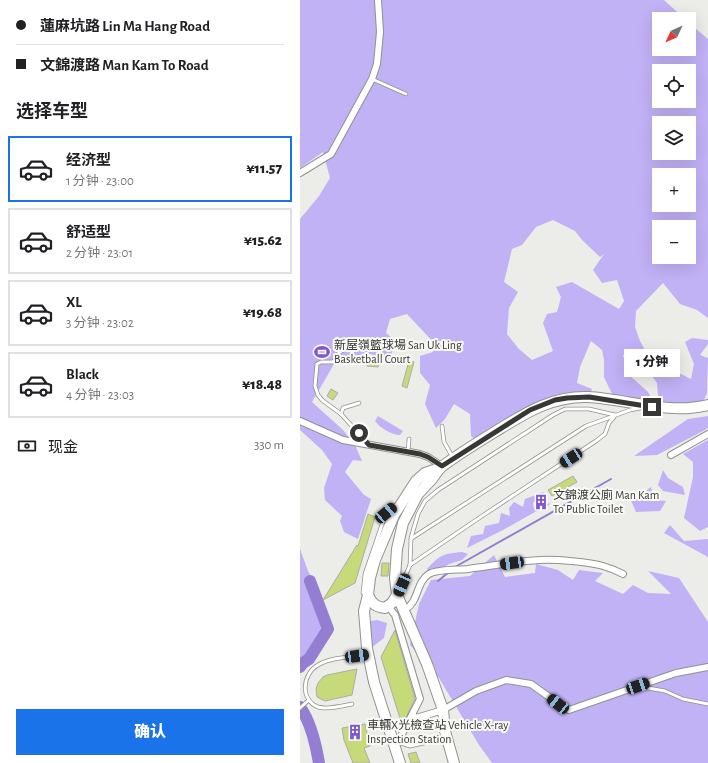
<!DOCTYPE html>
<html lang="zh">
<head>
<meta charset="utf-8">
<style>
  :root { --surface:#fff; --page:#f2f2f2; --text:#202124; --muted:#757577; --line:#e0e0e0; --accent:#1a73e8 }
  body { margin:0; font-family:"Alegreya Sans","Noto Sans SC",sans-serif; background:var(--page); color:var(--text); height:100vh; display:flex; flex-direction:column; font-size:15px; white-space:nowrap }
  * { box-sizing:border-box; margin:0 }
  p { font-size:13px; color:var(--muted) }
  .icon { flex:none; width:22px; height:22px; fill:none; stroke:currentColor; stroke-width:2; stroke-linecap:round; stroke-linejoin:round }
  .map { position:relative; flex:1; overflow:hidden }
  .details { display:flex; flex-direction:column; background:var(--surface); width:300px }
  .details>* { flex:none }
  .guide { display:grid; align-content:center; height:88px; padding:0 16px; background:var(--surface) }
  .needle { width:26px; rotate:226deg }
  .buttons { position:absolute; left:352px; top:12px; display:grid; gap:8px }
  .buttons a { display:grid; place-items:center; width:44px; height:44px; border-radius:0px; background:var(--surface); box-shadow:0 4px 16px #0002; font-size:20px }
  .end { position:absolute; width:18px; height:18px; margin:-9px; border:5px solid #373736; background:#fff; box-shadow:0 0 0 2px #fff }
  .from { border-radius:50% }
  .bubble { position:absolute; height:28px; border-radius:0px; background:var(--surface); box-shadow:0 4px 16px #0002; font-size:13px; font-weight:800; line-height:28px; text-align:center }
  .car { position:absolute; width:12px; height:24px; margin:-12px -6px; border-radius:5px; box-shadow:0 0 3px 1px #0007; background:linear-gradient(#222 24%,#8ab4d8 0 40%,#222 0 76%,#8ab4d8 0 86%,#222 0) }
  .guide b { display:flex; align-items:center; gap:14px; height:38px; font-size:15px }
  .guide b+b { border-top:1px solid var(--line) }
  .guide i { width:10px; height:10px; background:var(--text) }
  ul { padding:0; list-style:none }
  li { display:flex; align-items:center; gap:12px; height:66px; margin:0 8px 6px; padding:0 8px; border:2px solid var(--line); border-radius:0px }
  li div { flex:1 }
  li b { display:block; font-size:15px }
  li em { font-style:normal; font-weight:800 }
  li.current { border-color:var(--accent) }
  li>.icon { width:36px; height:36px; stroke-width:1.5 }
  h2 { padding:0 16px; font-size:18px; line-height:48px }
  .pay { display:flex; align-items:center; gap:10px; height:44px; padding:0 16px; font-size:15px }
  .pay p { margin-inline-start:auto }
  .cta { display:flex; gap:8px; margin-top:auto; padding:8px 16px }
  .cta a { flex:1; height:46px; border-radius:0px; background:var(--accent); color:#fff; font-size:16px; font-weight:800; line-height:46px; text-align:center }
  main { display:flex; flex:1; min-height:0 }
  .map>svg:first-child { display:block }
  .green { fill:#c1b1f5; fill-rule:evenodd }
  .lines { fill:none; stroke-linecap:round; stroke-linejoin:round }
  .stream { stroke:#937ed1; stroke-width:2 }
  .river { stroke:#937ed1; stroke-width:12 }
  .building { fill:#c7da7a; stroke:#acada9 }
  .service-casing { stroke:#91918e; stroke-width:4.5 }
  .minor-casing { stroke:#91918e; stroke-width:8 }
  .primary-casing { stroke:#91918e; stroke-width:12 }
  .service { stroke:#fff; stroke-width:3 }
  .minor { stroke:#fff; stroke-width:6 }
  .primary { stroke:#fff; stroke-width:10 }
  .route { stroke:#373736; stroke-width:5 }
  .labels { text-anchor:middle; stroke-width:4; stroke-linejoin:round; paint-order:stroke }
  .poi-label { font-size:12px; fill:#373736; stroke:#f9faf6; text-anchor:start }
</style>
</head>
<body>
<main>
<section class="details">
<div class="guide">
<b><i class="from"></i>蓮麻坑路 Lin Ma Hang Road</b>
<b><i></i>文錦渡路 Man Kam To Road</b>
</div>
<h2>选择车型</h2>
<ul>
<li class="current"><svg class="icon" aria-label="car" viewBox="0 0 24 24"><path d="M5 17H2v-5l4-1 3-4h7l3 4 3 1v5h-3M9 17h6M6 11h13"/><circle cx="7" cy="17" r="2"/><circle cx="17" cy="17" r="2"/></svg><div><b>经济型</b><p>1 分钟 · 23:00</p></div><em>¥11.57</em></li>
<li><svg class="icon" aria-label="car" viewBox="0 0 24 24"><path d="M5 17H2v-5l4-1 3-4h7l3 4 3 1v5h-3M9 17h6M6 11h13"/><circle cx="7" cy="17" r="2"/><circle cx="17" cy="17" r="2"/></svg><div><b>舒适型</b><p>2 分钟 · 23:01</p></div><em>¥15.62</em></li>
<li><svg class="icon" aria-label="car" viewBox="0 0 24 24"><path d="M5 17H2v-5l4-1 3-4h7l3 4 3 1v5h-3M9 17h6M6 11h13"/><circle cx="7" cy="17" r="2"/><circle cx="17" cy="17" r="2"/></svg><div><b>XL</b><p>3 分钟 · 23:02</p></div><em>¥19.68</em></li>
<li><svg class="icon" aria-label="car" viewBox="0 0 24 24"><path d="M5 17H2v-5l4-1 3-4h7l3 4 3 1v5h-3M9 17h6M6 11h13"/><circle cx="7" cy="17" r="2"/><circle cx="17" cy="17" r="2"/></svg><div><b>Black</b><p>4 分钟 · 23:03</p></div><em>¥18.48</em></li>
</ul>
<div class="pay"><svg class="icon" aria-label="cash" viewBox="0 0 24 24"><path d="M3 7h18v10H3z"/><circle cx="12" cy="12" r="2"/></svg>现金<p>330 m</p></div>
<div class="cta"><a>确认</a></div>
</section>
<div class="map">
<svg width="408" height="763" viewBox="0 0 408 763">
  <rect width="100%" height="100%" fill="#ecede9"/>
  <g class="green">
    <path d="M0 0H364L385 19H359V49H389V23L408 39V318L397 310 380 304 363 283 336 311 335 327 340 341 350 359 361 358 379 373 391 379 394 364 385 342 392 338 408 340V344L400 355 408 358 407 393 401 407 359 409 357 383 334 350 323 355 328 374 348 392 356 405 314 398 304 377V360L302 350 291 341 280 367 277 383 292 389 290 395 255 397 177 441 171 436 170 414 154 404 145 419 136 428 125 404 130 385 120 373V356L133 352 136 345 107 314 90 319 86 333 97 342 89 359 70 354 37 359 12 402 43 430 55 445 62 461 53 460 45 472 64 495 71 499 58 539 44 532 40 521 42 516 25 500 24 488 32 464 22 450 0 430V219L19 196 30 178 23 152 0 168ZM359 71H389V101H359ZM359 123H389V153H359ZM359 175H389V205H359ZM253 220 275 231 282 240 300 257 304 254 293 270 302 283 317 280 324 301 319 309 272 282 256 287 261 297 257 312 247 314 243 323 253 351 232 360 219 349 207 334 209 308 218 292 204 282 212 249 222 245 236 227ZM359 227H389V257H359V252L354 251H359Z"/>
    <path d="M78 416 103 431 100 435C92 435 80 428 75 421Z"/>
    <path d="M408 416V428L405 430 357 455 334 456 388 419Z"/>
    <path d="M408 440V527L400 531 384 518 393 477V462L383 454Z"/>
    <path d="M363 470 368 478 383 487 385 495 363 491 358 485Z"/>
    <path d="M351 487 354 500 366 501 360 511 336 512 330 498 338 497Z"/>
    <path d="M244 492 242 496 233 503 234 509 250 503 249 505 235 512 203 530 167 548 171 536 183 534 185 526 199 523 201 513 210 516 209 508 214 502 223 507 225 499Z"/>
    <path d="M370 525 384 541 408 539V557L364 533Z"/>
    <path d="M0 549 8 571 22 598 23 612 30 619 32 627 12 657 0 666Z"/>
    <path d="M162 552 168 554 162 560 149 564 130 577 127 569C141 554 143 554 162 552Z"/>
    <path d="M194 555 205 577 235 573 236 564 258 570 273 580 279 570 303 573 295 581 323 594 333 585 348 593 371 594 348 571 379 578 408 622V763H192L179 745 139 678 110 645 119 604 131 580 170 576Z"/>
    <path d="M77 620 87 623 84 638 71 648 69 626 71 621Z"/>
  </g>
  <g class="lines">
    <g class="stream">
      <path d="M155 567 311 479"/>
      <path d="M138 581 149 572"/>
    </g>
    <g class="river">
      <path d="M0 667 3 663 9 659 28 629 10 581"/>
      <path d="M0 707C11 722 16 745 19 763"/>
    </g>
  </g>
  <g class="building">
    <path d="M69 359 79 361 78 367 67 366Z"/>
    <path d="M109 361 114 362 107 388 102 386Z"/>
    <path d="M31 389 38 393 33 400 27 396Z"/>
    <path d="M273 476 277 482 252 496 248 490Z"/>
    <path d="M68 514 75 517 55 583 23 600 57 545 58 546Z"/>
    <path d="M82 563H89L88 576H81Z"/>
    <path d="M95 630 115 699 102 725 81 657Z"/>
    <path d="M57 669 52 695 25 701 17 697 16 689 18 683 23 677 27 675Z"/>
    <path d="M65 724 70 746 64 748 70 763H53L44 740 42 728Z"/>
    <path d="M116 752 120 763H111L108 754Z"/>
  </g>
  <g class="lines">
    <defs>
      <g id="service">
        <path d="M72 79 106 94"/>
        <path d="M41 414 43 408 59 403"/>
        <path d="M142 426 144 442 152 456"/>
        <path d="M68 444 41 414 22 400 18 395 15 386 17 364 21 362H33C35 360 36 356 38 354 48 342 68 349 80 346L83 340"/>
        <path d="M108 452 109 439"/>
        <path d="M112 538 286 426 330 410 340 408"/>
        <path d="M110 565 182 516 296 441 305 434 309 423 314 417"/>
        <path d="M100 588 110 565 111 538 118 514 125 501 138 490 253 415 265 409H289L315 415"/>
        <path d="M63 593 65 574 86 513 96 505"/>
        <path d="M342 687 365 691 383 699 408 704"/>
        <path d="M52 704C42 706 28 710 18 707 0 700 2 674 18 665 31 657 51 657 66 655"/>
        <path d="M0 708 9 700"/>
        <path d="M98 742 110 746 124 743"/>
      </g>
      <g id="minor">
        <path d="M0 173 31 154 72 79 77 64 80 32 78 0"/>
        <path d="M0 421 43 440 120 454 128 457 142 466"/>
        <path d="M371 455 408 434"/>
        <path d="M88 606 95 615 120 699 98 742"/>
        <path d="M103 607 106 609C119 601 116 582 129 574 137 569 157 570 168 569 192 566 216 561 240 560 254 559 290 562 303 566 310 568 317 571 323 574"/>
        <path d="M112 715 116 718 143 710 176 691 206 680 231 684 259 704 269 710 376 673 408 667"/>
      </g>
      <g id="primary">
        <path d="M140 468 132 479 118 494 103 523 97 549 95 578 97 595 127 664 143 710 145 731 154 763"/>
        <path d="M68 595C72 604 76 607 85 608L92 603 97 595"/>
        <path d="M100 763 74 682 67 648 64 611 68 595 70 578 75 560 94 515 116 481 125 473 140 468C157 455 175 444 193 433 224 414 250 396 288 397 327 399 368 415 408 405"/>
      </g>
    </defs>
    <use href="#service" class="service-casing"/>
    <use href="#minor" class="minor-casing"/>
    <use href="#primary" class="primary-casing"/>
    <use href="#service" class="service"/>
    <use href="#minor" class="minor"/>
    <use href="#primary" class="primary"/>
  </g>
  <g class="lines">
    <path class="route" d="M59 433 69 445 120 454 128 457 142 466 230 410 255 400 267 398 289 397 352 407"/>
  </g>
  <defs>
    <symbol id="stadium-bare" viewBox="-9 -9 18 18"><path d="M0-5a6.5 5 0 1 0 0 10a6.5 5 0 1 0 0-10ZM-3.5-1.8h7v3.6h-7Z" fill="#7e57d1" stroke="#f9faf6" stroke-width="2.5" paint-order="stroke"/></symbol>
    <symbol id="building-bare" viewBox="-9 -9 18 18"><path d="M-4-6H4V6H1V3H-1V6H-4ZM-2.5-4.3h1.7v1.8h-1.7ZM.8-4.3h1.7v1.8H.8ZM-2.5-1h1.7V.8h-1.7ZM.8-1h1.7V.8H.8Z" fill="#7e57d1" stroke="#f9faf6" stroke-width="2.5" paint-order="stroke"/></symbol>
  </defs>
  <g fill-rule="evenodd">
    <use href="#stadium-bare" x="11" y="341" width="22" height="22"/>
    <use href="#building-bare" x="230" y="491" width="22" height="22"/>
    <use href="#building-bare" x="44" y="721" width="22" height="22"/>
  </g>
  <g class="labels">
    <g class="poi-label">
      <text x="34" y="349">新屋嶺籃球場 San Uk Ling<tspan x="34" dy="14">Basketball Court</tspan></text>
      <text x="253" y="499">文錦渡公廁 Man Kam<tspan x="253" dy="14">To Public Toilet</tspan></text>
      <text x="67" y="729">車輛X光檢查站 Vehicle X-ray<tspan x="67" dy="14">Inspection Station</tspan></text>
    </g>
  </g>
</svg>
<div class="buttons">
<a><svg class="needle" viewBox="-14 -14 28 28"><path d="M0-13l5 13h-10z" fill="#e53935"/><path d="M0 13l5-13h-10z" fill="#757577"/></svg></a>
<a><svg class="icon" aria-label="locate" viewBox="0 0 24 24"><circle cx="12" cy="12" r="6"/><path d="M12 2v4M12 18v4M2 12h4M18 12h4"/></svg></a>
<a><svg class="icon" aria-label="layers" viewBox="0 0 24 24"><path d="M12 4l9 5-9 5-9-5zM3 14l9 5 9-5"/></svg></a>
<a>+</a>
<a>−</a>
</div>
<i class="end from" style="left:59px;top:433px"></i>
<i class="end" style="left:352px;top:407px"></i>
<div class="bubble" style="left:324px;top:349px;width:56px">1 分钟</div>
<i class="car" style="left:271px;top:458px;rotate:237deg"></i>
<i class="car" style="left:86px;top:513px;rotate:50deg"></i>
<i class="car" style="left:212px;top:563px;rotate:262deg"></i>
<i class="car" style="left:102px;top:585px;rotate:204deg"></i>
<i class="car" style="left:57px;top:656px;rotate:82deg"></i>
<i class="car" style="left:338px;top:686px;rotate:71deg"></i>
<i class="car" style="left:258px;top:704px;rotate:308deg"></i>
</div>
</main>
</body>
</html>
